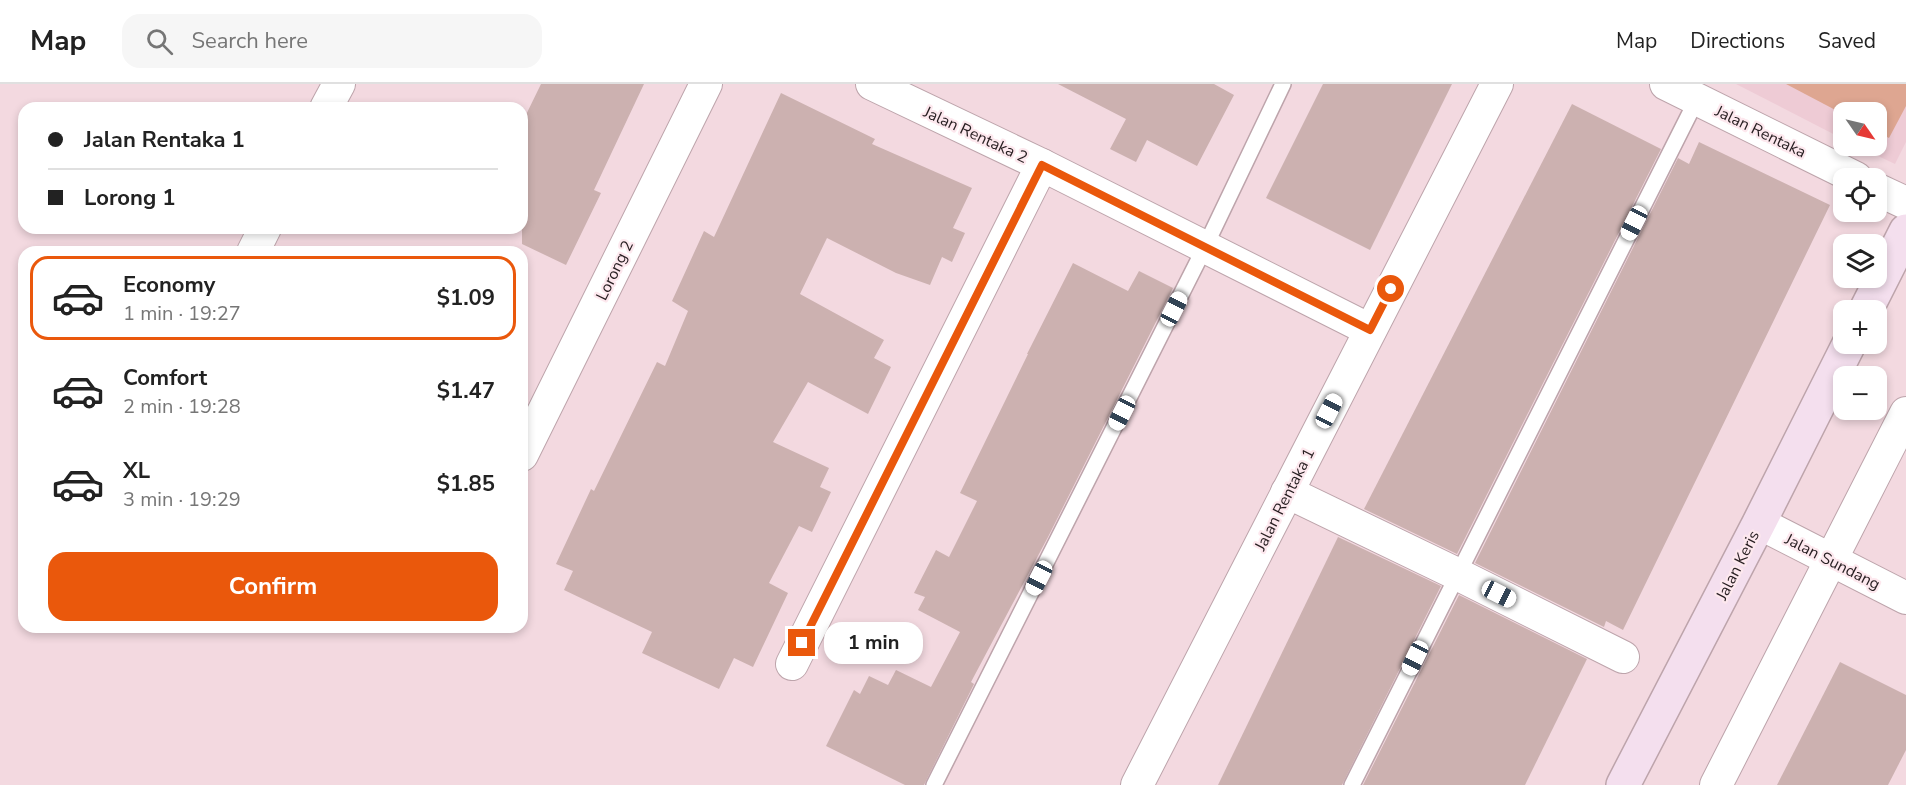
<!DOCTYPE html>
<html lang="en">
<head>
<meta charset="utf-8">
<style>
  :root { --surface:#fff; --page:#f6f6f6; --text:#222; --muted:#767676; --line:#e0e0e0; --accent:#ea580c }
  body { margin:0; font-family:"Nunito Sans",sans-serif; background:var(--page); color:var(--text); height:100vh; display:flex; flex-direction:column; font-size:22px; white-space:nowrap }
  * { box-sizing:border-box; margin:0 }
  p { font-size:20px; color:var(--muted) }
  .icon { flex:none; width:33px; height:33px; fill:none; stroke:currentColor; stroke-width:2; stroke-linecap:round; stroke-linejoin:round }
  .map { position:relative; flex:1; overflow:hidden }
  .side { position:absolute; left:18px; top:162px; width:510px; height:387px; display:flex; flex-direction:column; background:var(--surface); border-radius:18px; box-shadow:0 3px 9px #0003 }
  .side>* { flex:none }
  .guide { position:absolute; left:18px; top:18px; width:510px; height:132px; border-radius:18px; box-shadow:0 3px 9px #0003; display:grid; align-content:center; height:132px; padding:0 30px; background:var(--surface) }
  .needle { width:39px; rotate:124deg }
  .buttons { position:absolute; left:1833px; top:18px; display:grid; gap:12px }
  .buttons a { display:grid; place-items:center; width:54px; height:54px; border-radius:12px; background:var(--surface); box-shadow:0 3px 9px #0003; font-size:30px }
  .end { position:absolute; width:27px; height:27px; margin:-14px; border:8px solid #ea580c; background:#fff; box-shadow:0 0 0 3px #fff }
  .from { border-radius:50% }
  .bubble { position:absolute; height:42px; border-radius:18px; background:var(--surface); box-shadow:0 3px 9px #0003; font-size:20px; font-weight:700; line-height:42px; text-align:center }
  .car { position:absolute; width:18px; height:36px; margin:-18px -9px; border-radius:8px; box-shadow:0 0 4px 2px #0007; background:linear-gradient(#fff 24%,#345 0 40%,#fff 0 76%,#345 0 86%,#fff 0) }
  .guide b { display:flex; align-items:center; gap:21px; height:57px; font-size:22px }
  .guide b+b { border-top:2px solid var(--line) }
  .guide i { width:15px; height:15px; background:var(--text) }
  ul { padding:10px 0 0; list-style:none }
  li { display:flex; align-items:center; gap:18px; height:84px; margin:0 12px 9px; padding:0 18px; border:3px solid transparent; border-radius:18px }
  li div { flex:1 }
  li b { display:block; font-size:22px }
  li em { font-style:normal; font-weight:700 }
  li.on { border-color:var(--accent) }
  li>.icon { width:54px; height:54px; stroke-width:1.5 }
  .action { display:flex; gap:12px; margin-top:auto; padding:12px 30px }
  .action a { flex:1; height:69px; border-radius:18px; background:var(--accent); color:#fff; font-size:24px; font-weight:700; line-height:69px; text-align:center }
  header { display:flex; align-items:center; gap:36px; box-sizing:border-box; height:84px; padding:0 30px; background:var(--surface); border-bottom:2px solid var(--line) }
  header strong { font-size:28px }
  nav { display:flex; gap:33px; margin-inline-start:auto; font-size:21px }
  .search { width:420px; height:54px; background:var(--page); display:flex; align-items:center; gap:15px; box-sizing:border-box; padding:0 21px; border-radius:18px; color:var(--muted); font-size:22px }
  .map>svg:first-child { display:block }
  .built { fill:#eecbd5 }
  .green { fill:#dea691 }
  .building { fill:#ccb1b0 }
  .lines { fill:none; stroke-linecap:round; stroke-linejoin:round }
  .lane-casing { stroke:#bda4ab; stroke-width:18 }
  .street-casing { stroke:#bda4ab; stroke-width:34 }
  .secondary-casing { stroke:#bda4ab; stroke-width:36 }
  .lane { stroke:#fff; stroke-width:15 }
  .street { stroke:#fff; stroke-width:32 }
  .secondary { stroke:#f4dfee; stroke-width:33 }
  .route { stroke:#ea580c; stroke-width:8 }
  .labels { text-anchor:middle; stroke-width:4.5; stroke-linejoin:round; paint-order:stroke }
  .street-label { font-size:16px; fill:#261d20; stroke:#fde8ee }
</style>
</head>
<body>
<header>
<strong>Map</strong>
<div class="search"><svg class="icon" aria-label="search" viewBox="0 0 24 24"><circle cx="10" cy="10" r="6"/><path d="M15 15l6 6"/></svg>Search here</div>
<nav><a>Map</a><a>Directions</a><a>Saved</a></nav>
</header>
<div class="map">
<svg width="1906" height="701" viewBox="0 0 1906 701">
  <rect width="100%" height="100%" fill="#f3d9e0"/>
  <path class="built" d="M1736 0H1906V58L1895 80 1857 62H1876V28H1844L1843 55Z"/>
  <path class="green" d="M1786 0H1906V22L1889 54 1877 48 1876 28H1844L1843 30Z"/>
  <g class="building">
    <path d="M541 0H644L594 106 601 109 566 181 522 160V39Z"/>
    <path d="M1058 0H1214L1234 11 1197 82 1147 56 1136 78 1110 65 1126 35Z"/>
    <path d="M1323 0H1452L1370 166 1266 114Z"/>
    <path d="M781 9 875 55 872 60 972 104 953 144 965 149 952 178 942 173 930 201 896 189 827 154 800 210 884 256 874 274 891 283 868 330 808 298 773 358 829 384 820 403 831 408 812 448 799 442 769 499 788 509 753 583 734 574 719 605 642 569 652 548 564 506 573 487 556 480 591 405 594 407 657 278 665 282 688 227 672 217 704 147 714 153Z"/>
    <path d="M1572 20 1661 65 1457 470 1364 425Z"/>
    <path d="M1699 58 1830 121 1623 546 1606 537 1604 543 1475 479 1678 74 1689 80Z"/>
    <path d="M1073 179 1128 207 1139 187 1173 204 1048 453 971 598 974 600 924 701H905L826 662 854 606 860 610 869 592 888 601 896 586 931 603 960 548 918 526 925 513 914 509 936 466 949 473 977 417 960 409 1028 270H1027Z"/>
    <path d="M1338 453 1441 502 1342 701H1218Z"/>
    <path d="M1459 511 1587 575 1525 701H1363Z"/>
    <path d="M1840 578 1906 611V666L1888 701H1777Z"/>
  </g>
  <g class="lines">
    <defs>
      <g id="lane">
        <path d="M934 701 1205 163 1283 0"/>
        <path d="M1352 701 1697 15"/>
      </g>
      <g id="street">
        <path d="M872 0 1042 81 1370 246"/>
        <path d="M1666 0 1856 94"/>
        <path d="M326 24 339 0"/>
        <path d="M1876 105 1906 119"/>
        <path d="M253 168 265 144"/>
        <path d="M522 371 706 0"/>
        <path d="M1287 408 1457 490 1623 573"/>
        <path d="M1759 439 1906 514"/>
        <path d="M792 580 1042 81"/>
        <path d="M1137 701 1497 0"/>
        <path d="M1716 701 1906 329"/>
      </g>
      <g id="secondary">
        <path d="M1866 226 1906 147"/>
        <path d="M1623 701 1759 439 1849 260"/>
      </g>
    </defs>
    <use href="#lane" class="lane-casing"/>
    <use href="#street" class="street-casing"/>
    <use href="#secondary" class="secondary-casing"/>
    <use href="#lane" class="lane"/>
    <use href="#street" class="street"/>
    <use href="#secondary" class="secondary"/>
  </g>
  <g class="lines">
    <path class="route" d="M802 559 1042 81 1370 246 1391 205"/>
  </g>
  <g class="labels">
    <g class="street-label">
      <text transform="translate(1761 47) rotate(26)" y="6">Jalan Rentaka</text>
      <text transform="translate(976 50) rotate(25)" y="6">Jalan Rentaka 2</text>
      <text transform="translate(614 186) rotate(-64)" y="6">Lorong 2</text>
      <text transform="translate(1284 415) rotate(-63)" y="6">Jalan Rentaka 1</text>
      <text transform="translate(1833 477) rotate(27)" y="6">Jalan Sundang</text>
      <text transform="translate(1737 481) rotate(-63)" y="6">Jalan Keris</text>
    </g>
  </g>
</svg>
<div class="buttons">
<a><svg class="needle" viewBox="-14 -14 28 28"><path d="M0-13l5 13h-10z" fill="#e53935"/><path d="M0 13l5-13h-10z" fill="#767676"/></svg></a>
<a><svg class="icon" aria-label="locate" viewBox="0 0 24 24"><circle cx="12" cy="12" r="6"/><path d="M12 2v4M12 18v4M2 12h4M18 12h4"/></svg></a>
<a><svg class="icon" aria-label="layers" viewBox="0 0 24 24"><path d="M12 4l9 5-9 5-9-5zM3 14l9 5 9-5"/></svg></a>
<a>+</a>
<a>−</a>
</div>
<i class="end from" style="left:1391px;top:205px"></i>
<i class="end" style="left:802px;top:559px"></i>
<div class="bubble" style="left:824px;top:538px;width:99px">1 min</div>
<i class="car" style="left:1634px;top:139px;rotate:207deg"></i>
<i class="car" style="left:1174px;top:225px;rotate:27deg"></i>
<i class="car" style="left:1329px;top:327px;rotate:27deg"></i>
<i class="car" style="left:1122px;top:329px;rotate:207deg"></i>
<i class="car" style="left:1039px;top:494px;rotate:207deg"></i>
<i class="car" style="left:1499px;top:510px;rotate:117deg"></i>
<i class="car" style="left:1415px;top:574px;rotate:206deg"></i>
<div class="guide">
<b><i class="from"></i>Jalan Rentaka 1</b>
<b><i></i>Lorong 1</b>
</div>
<section class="side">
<ul>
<li class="on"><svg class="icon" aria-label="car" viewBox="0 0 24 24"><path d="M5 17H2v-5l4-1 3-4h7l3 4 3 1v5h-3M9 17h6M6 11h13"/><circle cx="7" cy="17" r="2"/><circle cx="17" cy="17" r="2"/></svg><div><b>Economy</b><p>1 min · 19:27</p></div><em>$1.09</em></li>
<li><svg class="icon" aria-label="car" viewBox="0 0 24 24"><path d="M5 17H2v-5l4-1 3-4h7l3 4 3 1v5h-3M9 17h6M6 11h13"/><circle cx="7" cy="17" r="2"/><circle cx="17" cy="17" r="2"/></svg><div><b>Comfort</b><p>2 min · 19:28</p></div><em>$1.47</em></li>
<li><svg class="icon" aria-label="car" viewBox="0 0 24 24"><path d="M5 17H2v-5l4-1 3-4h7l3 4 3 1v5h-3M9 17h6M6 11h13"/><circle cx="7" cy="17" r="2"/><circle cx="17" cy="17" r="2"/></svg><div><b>XL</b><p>3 min · 19:29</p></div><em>$1.85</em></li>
</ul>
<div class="action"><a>Confirm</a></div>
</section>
</div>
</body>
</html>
